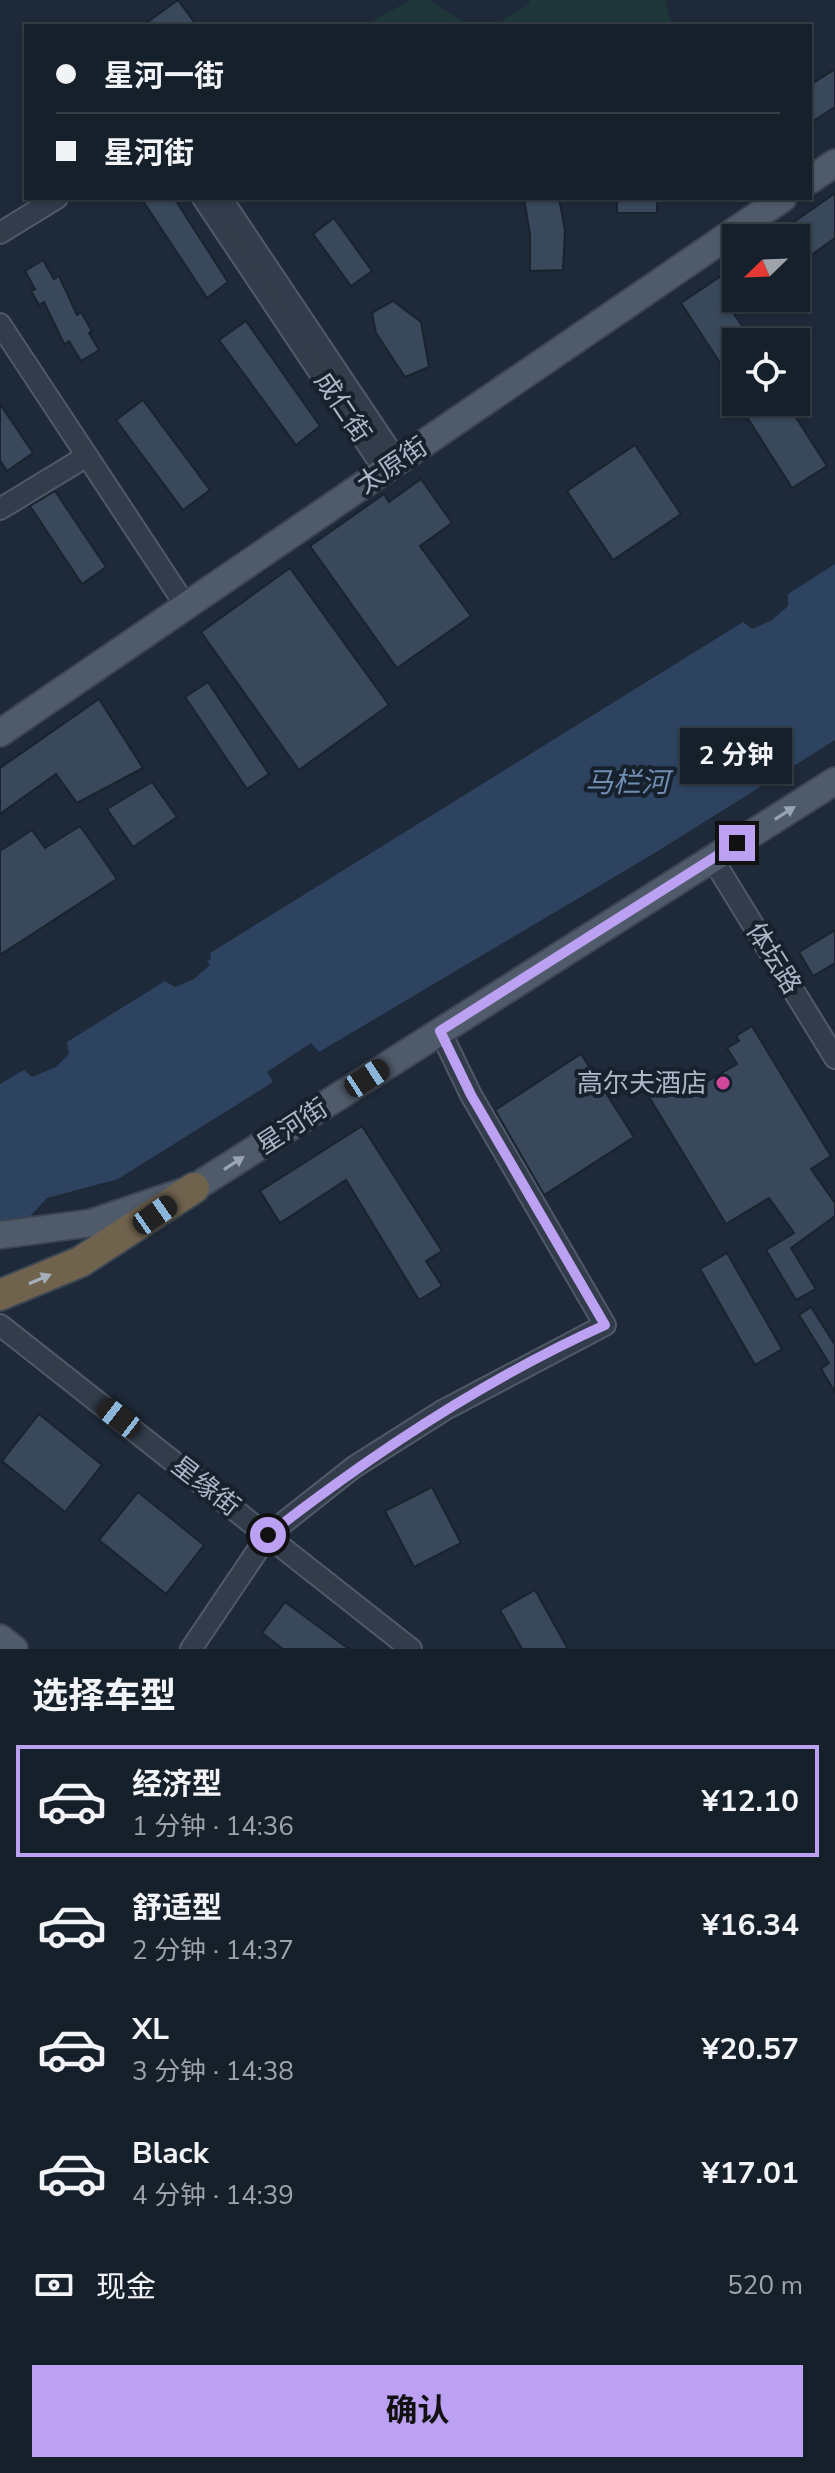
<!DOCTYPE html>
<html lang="zh">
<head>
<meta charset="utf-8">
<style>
  :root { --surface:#16202b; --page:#232d37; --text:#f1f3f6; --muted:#9ea3a9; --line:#353e47; --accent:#bca0f2 }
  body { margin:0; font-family:"Nunito Sans","Noto Sans SC",sans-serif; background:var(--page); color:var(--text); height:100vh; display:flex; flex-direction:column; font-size:30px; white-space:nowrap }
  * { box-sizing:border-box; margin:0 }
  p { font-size:26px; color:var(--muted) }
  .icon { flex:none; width:44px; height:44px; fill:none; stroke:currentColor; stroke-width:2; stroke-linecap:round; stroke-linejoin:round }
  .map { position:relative; height:1649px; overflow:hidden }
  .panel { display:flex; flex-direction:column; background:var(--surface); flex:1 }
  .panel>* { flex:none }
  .top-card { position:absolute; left:24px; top:24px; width:788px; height:176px; border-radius:0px; box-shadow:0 2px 6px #0004,0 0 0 2px var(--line); display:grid; align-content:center; height:176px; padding:0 32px; background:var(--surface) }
  .needle { width:52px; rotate:247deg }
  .fabs { position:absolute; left:722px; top:224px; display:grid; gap:16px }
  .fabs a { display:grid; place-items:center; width:88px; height:88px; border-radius:0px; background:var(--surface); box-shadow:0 2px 6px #0004,0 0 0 2px var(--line); font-size:40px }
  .end { position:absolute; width:36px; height:36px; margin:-18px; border:10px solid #bca0f2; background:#111; box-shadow:0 0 0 4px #111 }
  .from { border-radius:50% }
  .bubble { position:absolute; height:56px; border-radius:0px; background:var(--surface); box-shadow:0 2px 6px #0004,0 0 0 2px var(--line); font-size:26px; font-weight:700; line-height:56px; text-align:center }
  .car { position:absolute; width:24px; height:48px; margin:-24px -12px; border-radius:10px; box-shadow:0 0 6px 2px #0007; background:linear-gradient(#222 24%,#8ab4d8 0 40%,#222 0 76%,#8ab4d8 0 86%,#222 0) }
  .top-card b { display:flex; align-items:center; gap:28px; height:76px; font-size:30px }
  .top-card b+b { border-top:2px solid var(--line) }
  .top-card i { width:20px; height:20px; background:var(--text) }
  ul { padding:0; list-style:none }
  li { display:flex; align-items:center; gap:24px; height:112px; margin:0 16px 12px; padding:0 16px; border:4px solid transparent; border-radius:0px }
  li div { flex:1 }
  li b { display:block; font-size:30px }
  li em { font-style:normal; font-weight:700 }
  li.selected { border-color:var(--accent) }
  li>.icon { width:72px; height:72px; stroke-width:1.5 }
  h2 { padding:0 32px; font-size:36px; line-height:96px }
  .pay { display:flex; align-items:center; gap:20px; height:88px; padding:0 32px; font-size:30px }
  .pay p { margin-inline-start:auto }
  .cta { display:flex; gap:16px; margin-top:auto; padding:16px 32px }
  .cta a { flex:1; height:92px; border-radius:0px; background:var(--accent); color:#111; font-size:32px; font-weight:700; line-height:92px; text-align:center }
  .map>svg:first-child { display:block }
  .green { fill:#20373a }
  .water { fill:#2d4360 }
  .building { fill:#39485a; stroke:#192330; stroke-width:2 }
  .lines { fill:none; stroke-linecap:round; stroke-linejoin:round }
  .minor-casing { stroke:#4f5968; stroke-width:24 }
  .major-casing { stroke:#3b4553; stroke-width:30 }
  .highway-casing { stroke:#3c4654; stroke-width:34 }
  .minor { stroke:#323c4a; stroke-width:20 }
  .major { stroke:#4f5b6a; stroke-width:26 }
  .highway { stroke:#70634e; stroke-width:30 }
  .oneway { fill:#99a4b4 }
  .oneway2 { fill:#a6aebb }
  .route { stroke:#bca0f2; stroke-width:10 }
  .hotel-dot { fill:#d1479c; stroke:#17212e; stroke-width:3 }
  .labels { text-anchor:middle; stroke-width:8; stroke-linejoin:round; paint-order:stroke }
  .street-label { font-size:26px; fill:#acb6c7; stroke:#17212e }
  .poi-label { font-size:26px; fill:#acb6c7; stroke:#17212e; text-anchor:end }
  .water-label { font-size:28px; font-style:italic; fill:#708db2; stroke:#17212e }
</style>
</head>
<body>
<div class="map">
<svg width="835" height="1649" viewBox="0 0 835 1649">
  <rect width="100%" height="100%" fill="#1e2a39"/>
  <g class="green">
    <path d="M410 0H429L470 26H365Z"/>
    <path d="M530 0H665L672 26H494L528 5Z"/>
  </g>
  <path class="water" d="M835 564V740L653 854 319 1052 311 1043 267 1072 273 1082 118 1179 47 1198 0 1249V1084L24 1070 32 1077 56 1067 69 1054 67 1042 165 981 175 987 194 979 210 965 207 961 211 959 210 953 743 622 752 629 772 620 788 606V594Z"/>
  <g class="building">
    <path d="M178 0 197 26H142Z"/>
    <path d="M835 69V107L810 123V85Z"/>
    <path d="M835 193V238L796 266V238H771Z"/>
    <path d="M141 198H174L228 282 207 298Z"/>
    <path d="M559 198 565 230 563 270 530 271V234L524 199Z"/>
    <rect x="617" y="198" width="40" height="15"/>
    <path d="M334 218 372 271 351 286 313 234Z"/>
    <path d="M43 260 54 279 59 276 77 315 81 312 92 331 89 333 99 350 81 361 69 341 64 344 44 302 39 305 31 291 35 289 25 271Z"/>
    <path d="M736 266V298H750L732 311 753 342H736V370L728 375 681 303Z"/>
    <path d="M393 301 421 322 429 367 405 377 376 333 372 313Z"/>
    <path d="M246 321 320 426 296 445 219 340Z"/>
    <path d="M143 400 210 490 183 510 116 420Z"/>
    <path d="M764 402H786L827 466 792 488 745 414Z"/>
    <path d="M0 404 33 453 7 471 0 460Z"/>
    <path d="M635 445 681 514 613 560 567 491Z"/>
    <path d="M421 479 452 523 420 546 471 616 397 668 310 546 384 494 389 502Z"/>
    <path d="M55 491 106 567 82 584 30 506Z"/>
    <path d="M290 568 389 705 299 770 201 632Z"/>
    <path d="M208 682 269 774 247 789 185 697Z"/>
    <path d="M99 699 143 768 77 803 56 774 0 814V768Z"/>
    <path d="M152 782 177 817 133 847 107 809Z"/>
    <path d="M80 826 117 879 0 955V851L32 830 45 848Z"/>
    <path d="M835 930V963L813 976 799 952Z"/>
    <path d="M752 1026 831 1156 811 1169 835 1203V1216L791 1248 816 1289 796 1300 766 1250 794 1233 769 1198 726 1224 646 1092 679 1071 691 1091 737 1064 727 1048 739 1041 736 1036Z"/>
    <path d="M581 1054 634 1137 544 1195 495 1110Z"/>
    <path d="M362 1126 442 1251 426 1261 442 1286 419 1300 346 1180 280 1223 260 1191Z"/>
    <path d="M727 1253 782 1349 755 1365 700 1269Z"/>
    <path d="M811 1307 835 1345V1392L821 1369 829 1363 799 1315Z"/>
    <path d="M39 1414 102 1465 65 1512 2 1461Z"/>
    <path d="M432 1487 461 1543 414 1567 385 1511Z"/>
    <path d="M138 1492 204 1545 166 1594 99 1540Z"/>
    <path d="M535 1590 568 1649H522L500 1610Z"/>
    <path d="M285 1602 349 1649H283L262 1633Z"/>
  </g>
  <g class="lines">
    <defs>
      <g id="minor">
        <path d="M203 198 376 457 391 466"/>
        <path d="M221 198 389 449 391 466"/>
        <path d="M0 233 57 198"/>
        <path d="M0 324 186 606"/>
        <path d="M0 509 87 456"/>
        <path d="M712 858 835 1058"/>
        <path d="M0 1325 411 1649"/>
        <path d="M191 1649 268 1535 354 1467 444 1410 605 1325 471 1095 440 1031"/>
      </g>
      <g id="major">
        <path d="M810 180 835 163"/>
        <path d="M0 733 783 198"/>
        <path d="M0 1235 91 1223 194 1188 835 781"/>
        <path d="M0 1638 14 1649"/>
      </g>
      <path id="highway" d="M0 1295 80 1262 194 1188"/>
    </defs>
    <use href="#minor" class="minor-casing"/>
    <use href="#major" class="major-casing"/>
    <use href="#highway" class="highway-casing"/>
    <use href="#minor" class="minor"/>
    <use href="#major" class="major"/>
    <use href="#highway" class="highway"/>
  </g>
  <defs><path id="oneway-solid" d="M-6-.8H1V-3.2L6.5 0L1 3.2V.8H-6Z" transform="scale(2)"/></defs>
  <g class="oneway">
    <use href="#oneway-solid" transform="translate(785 813) rotate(-32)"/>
    <use href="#oneway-solid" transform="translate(234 1163) rotate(-33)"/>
  </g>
  <use class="oneway2" href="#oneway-solid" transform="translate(40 1279) rotate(-23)"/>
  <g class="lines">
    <path class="route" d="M268 1535C373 1453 483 1380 605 1325L471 1095 440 1031 737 843"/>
  </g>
  <circle class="hotel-dot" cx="723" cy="1083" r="8"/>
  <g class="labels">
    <g class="street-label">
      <text transform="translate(343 407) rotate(56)" y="9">成仁街</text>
      <text transform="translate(392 465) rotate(-34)" y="9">太原街</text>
      <text transform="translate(774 958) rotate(58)" y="9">体坛路</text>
      <text transform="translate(292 1126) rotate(-33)" y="9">星河街</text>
      <text transform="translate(206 1486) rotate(38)" y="9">星缘街</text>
    </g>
    <g class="poi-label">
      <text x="707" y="1092">高尔夫酒店</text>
    </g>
    <g class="water-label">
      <text x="627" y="792">马栏河</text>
    </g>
  </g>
</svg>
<div class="fabs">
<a><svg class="needle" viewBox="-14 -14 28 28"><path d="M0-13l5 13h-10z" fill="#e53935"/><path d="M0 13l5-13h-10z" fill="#9ea3a9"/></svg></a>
<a><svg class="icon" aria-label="locate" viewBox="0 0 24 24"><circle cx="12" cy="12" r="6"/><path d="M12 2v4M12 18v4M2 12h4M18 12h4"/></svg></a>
</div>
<i class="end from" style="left:268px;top:1535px"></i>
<i class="end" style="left:737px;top:843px"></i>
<div class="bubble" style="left:680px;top:728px;width:112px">2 分钟</div>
<i class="car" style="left:367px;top:1078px;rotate:57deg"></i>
<i class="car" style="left:155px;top:1215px;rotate:55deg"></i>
<i class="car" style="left:119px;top:1418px;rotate:308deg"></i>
<div class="top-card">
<b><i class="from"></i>星河一街</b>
<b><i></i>星河街</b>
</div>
</div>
<section class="panel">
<h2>选择车型</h2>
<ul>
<li class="selected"><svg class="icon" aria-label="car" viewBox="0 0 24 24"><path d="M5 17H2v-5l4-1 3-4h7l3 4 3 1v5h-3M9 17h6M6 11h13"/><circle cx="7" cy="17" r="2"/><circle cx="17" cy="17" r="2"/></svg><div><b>经济型</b><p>1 分钟 · 14:36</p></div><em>¥12.10</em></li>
<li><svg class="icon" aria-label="car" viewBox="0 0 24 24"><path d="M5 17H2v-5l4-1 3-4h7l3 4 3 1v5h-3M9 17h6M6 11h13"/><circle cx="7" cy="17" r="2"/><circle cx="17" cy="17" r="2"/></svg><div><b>舒适型</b><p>2 分钟 · 14:37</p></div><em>¥16.34</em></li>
<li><svg class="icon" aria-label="car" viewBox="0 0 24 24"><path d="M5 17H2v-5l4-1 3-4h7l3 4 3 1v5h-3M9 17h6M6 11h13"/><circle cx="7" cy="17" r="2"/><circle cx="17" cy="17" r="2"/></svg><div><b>XL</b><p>3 分钟 · 14:38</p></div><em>¥20.57</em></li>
<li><svg class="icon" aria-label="car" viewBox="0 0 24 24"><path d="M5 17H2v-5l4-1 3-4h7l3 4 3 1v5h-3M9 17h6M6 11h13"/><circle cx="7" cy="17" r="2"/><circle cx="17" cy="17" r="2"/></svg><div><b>Black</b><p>4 分钟 · 14:39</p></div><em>¥17.01</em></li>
</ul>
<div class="pay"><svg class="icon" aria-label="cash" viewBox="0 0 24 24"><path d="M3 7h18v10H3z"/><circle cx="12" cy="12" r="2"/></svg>现金<p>520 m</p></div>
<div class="cta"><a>确认</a></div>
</section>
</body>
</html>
